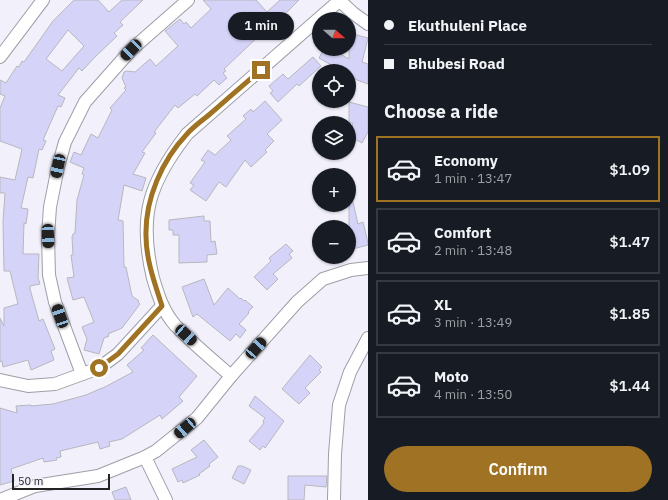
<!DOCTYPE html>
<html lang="en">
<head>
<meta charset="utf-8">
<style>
  :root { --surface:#171b24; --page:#20242c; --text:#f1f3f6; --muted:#9ea1a6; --line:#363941; --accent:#a07324 }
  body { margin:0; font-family:"IBM Plex Sans",sans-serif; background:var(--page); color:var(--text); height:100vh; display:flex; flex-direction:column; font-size:15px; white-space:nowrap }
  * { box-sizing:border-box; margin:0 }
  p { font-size:13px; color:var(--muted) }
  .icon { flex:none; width:22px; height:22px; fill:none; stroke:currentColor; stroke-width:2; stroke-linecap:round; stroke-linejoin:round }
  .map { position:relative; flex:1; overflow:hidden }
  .panel { display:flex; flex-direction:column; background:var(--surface); width:300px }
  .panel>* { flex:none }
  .hud { display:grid; align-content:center; height:88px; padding:0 16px; background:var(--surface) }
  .needle { width:26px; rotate:111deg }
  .fabs { position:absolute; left:312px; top:12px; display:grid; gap:8px }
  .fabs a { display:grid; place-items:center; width:44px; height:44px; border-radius:50%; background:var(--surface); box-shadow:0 1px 3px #0004; font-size:20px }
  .scale { position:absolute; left:12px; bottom:10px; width:98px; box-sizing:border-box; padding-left:4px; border:2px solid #232326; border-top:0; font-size:11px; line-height:14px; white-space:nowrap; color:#232326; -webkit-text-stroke:3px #f2f1fb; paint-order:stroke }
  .end { position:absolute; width:18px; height:18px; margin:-9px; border:5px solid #a07324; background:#fff; box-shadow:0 0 0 2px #fff }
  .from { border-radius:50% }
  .bubble { position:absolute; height:28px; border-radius:14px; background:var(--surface); box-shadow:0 1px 3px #0004; font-size:13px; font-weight:600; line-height:28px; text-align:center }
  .car { position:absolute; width:12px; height:24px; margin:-12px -6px; border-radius:5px; box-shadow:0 0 3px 1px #0007; background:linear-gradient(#222 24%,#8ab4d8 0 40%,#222 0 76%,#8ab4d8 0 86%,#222 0) }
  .hud b { display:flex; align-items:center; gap:14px; height:38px; font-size:15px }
  .hud b+b { border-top:1px solid var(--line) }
  .hud i { width:10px; height:10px; background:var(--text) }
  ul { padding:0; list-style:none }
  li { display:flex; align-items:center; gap:12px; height:66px; margin:0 8px 6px; padding:0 8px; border:2px solid var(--line); border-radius:0px }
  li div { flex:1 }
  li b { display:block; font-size:15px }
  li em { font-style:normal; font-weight:600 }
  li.on { border-color:var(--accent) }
  li>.icon { width:36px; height:36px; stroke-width:1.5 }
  h2 { padding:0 16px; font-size:18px; line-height:48px }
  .cta { display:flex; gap:8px; margin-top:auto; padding:8px 16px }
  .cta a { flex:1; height:46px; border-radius:24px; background:var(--accent); color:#fff; font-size:16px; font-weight:600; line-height:46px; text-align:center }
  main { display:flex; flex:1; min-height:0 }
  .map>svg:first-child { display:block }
  .building { fill:#d5d4f8; stroke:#b7b7bf; fill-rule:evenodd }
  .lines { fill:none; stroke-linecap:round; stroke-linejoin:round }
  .minor-casing { stroke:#9e9ea7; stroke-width:14 }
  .minor { stroke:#fff; stroke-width:12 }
  .route { stroke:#a07324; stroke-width:5 }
</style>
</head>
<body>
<main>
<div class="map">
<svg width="368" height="500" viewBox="0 0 368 500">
  <rect width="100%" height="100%" fill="#f2f1fb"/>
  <g class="building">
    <path d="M74 0H98L109 12 122 0H143L120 22 123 25 114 33 117 36 95 57 82 71 79 68 58 95 65 98 61 107 58 106 43 140 46 141 42 150 39 149 33 178 28 177 21 208 28 209 26 224 24 223 23 254H39L38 278 40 284 30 286V289L39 321 43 319 55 349 51 351 54 360 31 370 28 360 3 367 2 361 0 362V318L4 326V308L18 304 10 271H4L3 221 5 193H0V177L15 180 22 149 0 141V108L5 96 0 94V80L6 83 17 66 19 67 22 61 24 62 53 21ZM68 30 84 46 62 71 46 59Z"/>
    <path d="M203 0H256L267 12 280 0H299L282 17 263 34 262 33 224 69 226 71 223 73 227 78 219 85 214 80 197 96 195 94 178 108 175 105 154 132 156 133 142 152 145 153 133 174 146 178 142 191 124 185 118 220 123 221 124 267H126L132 296 139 301 138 302 140 304 122 328 108 334 109 336 104 338 99 354 84 350 87 339 82 327 94 322 84 297 73 300 67 278 74 277 71 255H73L72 237 73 234 75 233 77 200 84 175 82 174 84 168 70 162 74 152 81 155 91 134 98 138 112 110 110 108 126 90 124 88 126 87 122 78 124 72 127 71 135 72 150 59 156 66 178 46 165 31 180 19 184 24 186 22 191 28 211 9Z"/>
    <path d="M349 33 368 38 362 62 368 64V84L349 77V71L338 69 319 58 324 49H331L349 59Z"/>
    <path d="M313 57 321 66 299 86 297 84 278 102 270 93 273 91 269 86 283 74 288 79Z"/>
    <path d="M265 101 282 120 267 134 274 141 265 150 267 152 251 167 245 160 226 187 219 182 206 201 190 190 194 185 190 183 205 162 201 160 208 150 215 155 231 140 227 136 246 119 243 116 251 109 253 112Z"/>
    <path d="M349 102 368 107V132L362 143 349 136 353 123H349Z"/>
    <path d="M349 202H353L358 224 363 222 368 243V245L349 250Z"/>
    <path d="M204 216V221H210L211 242 215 241 217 254 207 255V262L179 263V235H173V230H169V220Z"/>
    <path d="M286 244 293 251 289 254 292 258 273 274 278 279 267 290 254 277 271 261 269 258Z"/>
    <path d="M204 279 214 305 228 288 240 299 241 298 244 301 245 300 253 307 248 312 249 313 239 324 246 330 240 338 236 334 230 341 229 340 197 314 193 317 182 287Z"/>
    <path d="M153 335 197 376 179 397 183 401 162 419 160 415 122 439 109 442 110 446 100 449 98 442 60 451 61 457 56 458 57 460 44 462 43 458 11 469 14 481 0 485V408L17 413 16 406 31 405V406L53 404 86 395 102 388H103L133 372 127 365 144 350 141 348Z"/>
    <path d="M310 355 322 367 319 370 321 372 305 388 310 393 299 404 282 389Z"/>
    <path d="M255 396 284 421 265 448 263 446 260 450 249 441 264 423 263 421 265 418 249 406Z"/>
    <path d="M204 440 218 457 209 464 210 466 199 474 200 475 183 483 182 480 178 482 172 469 197 457 191 450Z"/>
    <path d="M238 466H242L251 470 244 484 232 478Z"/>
    <path d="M288 476H327L326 487 305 485 304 500H288Z"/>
    <path d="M126 487 131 500H115L112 492Z"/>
  </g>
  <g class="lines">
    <defs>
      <g id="minor">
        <path d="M340 1 353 13 368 24"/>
        <path d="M0 57 43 0"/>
        <path d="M82 374 55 302 49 275 48 236 50 207 58 167 65 142 85 102 131 50 188 0"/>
        <path d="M231 376C213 360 191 342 175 325 163 311 158 295 153 278 138 216 149 183 187 134L340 0"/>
        <path d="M0 380 28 386 55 384 99 368 118 354 162 306"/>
        <path d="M145 457 166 500"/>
        <path d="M0 500 35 486 98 476 145 457 156 451 197 418 231 376 297 302 323 279 351 270 368 268"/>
        <path d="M334 500 335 454 339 405 350 372 368 338"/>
      </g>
    </defs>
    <use href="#minor" class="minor-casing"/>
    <use href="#minor" class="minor"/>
  </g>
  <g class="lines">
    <path class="route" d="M99 368 118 354 162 306C155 284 146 260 146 236 145 199 162 160 187 134 194 126 203 120 210 114 227 99 244 84 261 70"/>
  </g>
</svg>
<div class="fabs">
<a><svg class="needle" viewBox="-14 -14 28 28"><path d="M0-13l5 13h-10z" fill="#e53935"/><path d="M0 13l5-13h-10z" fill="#9ea1a6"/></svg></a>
<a><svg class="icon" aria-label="locate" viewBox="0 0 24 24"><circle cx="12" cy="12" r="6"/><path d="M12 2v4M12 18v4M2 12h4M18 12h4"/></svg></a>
<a><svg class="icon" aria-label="layers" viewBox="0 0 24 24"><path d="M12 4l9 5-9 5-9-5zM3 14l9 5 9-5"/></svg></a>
<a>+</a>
<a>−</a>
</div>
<div class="scale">50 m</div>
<i class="end from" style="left:99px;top:368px"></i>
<i class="end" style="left:261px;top:70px"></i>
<div class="bubble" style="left:228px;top:12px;width:66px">1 min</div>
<i class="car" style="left:131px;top:50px;rotate:225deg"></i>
<i class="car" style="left:58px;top:166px;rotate:192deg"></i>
<i class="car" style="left:48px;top:236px;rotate:178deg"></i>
<i class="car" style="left:60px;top:316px;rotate:341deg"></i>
<i class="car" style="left:186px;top:335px;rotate:132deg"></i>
<i class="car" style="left:256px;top:348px;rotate:42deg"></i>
<i class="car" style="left:185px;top:428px;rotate:229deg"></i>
</div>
<section class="panel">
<div class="hud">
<b><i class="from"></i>Ekuthuleni Place</b>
<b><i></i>Bhubesi Road</b>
</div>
<h2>Choose a ride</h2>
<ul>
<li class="on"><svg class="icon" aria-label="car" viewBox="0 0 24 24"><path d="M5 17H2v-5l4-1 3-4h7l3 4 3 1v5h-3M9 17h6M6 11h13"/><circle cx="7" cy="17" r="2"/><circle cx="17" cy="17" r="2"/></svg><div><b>Economy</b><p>1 min · 13:47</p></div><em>$1.09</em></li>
<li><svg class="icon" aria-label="car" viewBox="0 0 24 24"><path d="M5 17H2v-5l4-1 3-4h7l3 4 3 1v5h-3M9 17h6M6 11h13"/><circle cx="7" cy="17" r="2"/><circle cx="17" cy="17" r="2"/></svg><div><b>Comfort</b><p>2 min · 13:48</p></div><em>$1.47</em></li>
<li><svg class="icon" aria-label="car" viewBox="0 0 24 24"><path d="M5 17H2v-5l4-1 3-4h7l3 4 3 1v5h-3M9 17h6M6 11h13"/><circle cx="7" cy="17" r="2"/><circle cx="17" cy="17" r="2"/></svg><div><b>XL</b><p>3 min · 13:49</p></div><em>$1.85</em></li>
<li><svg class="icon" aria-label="car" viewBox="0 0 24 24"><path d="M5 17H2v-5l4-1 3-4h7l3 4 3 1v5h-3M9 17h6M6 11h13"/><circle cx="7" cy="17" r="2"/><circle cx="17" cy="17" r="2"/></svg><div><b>Moto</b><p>4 min · 13:50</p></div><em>$1.44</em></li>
</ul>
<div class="cta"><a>Confirm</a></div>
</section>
</main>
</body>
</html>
